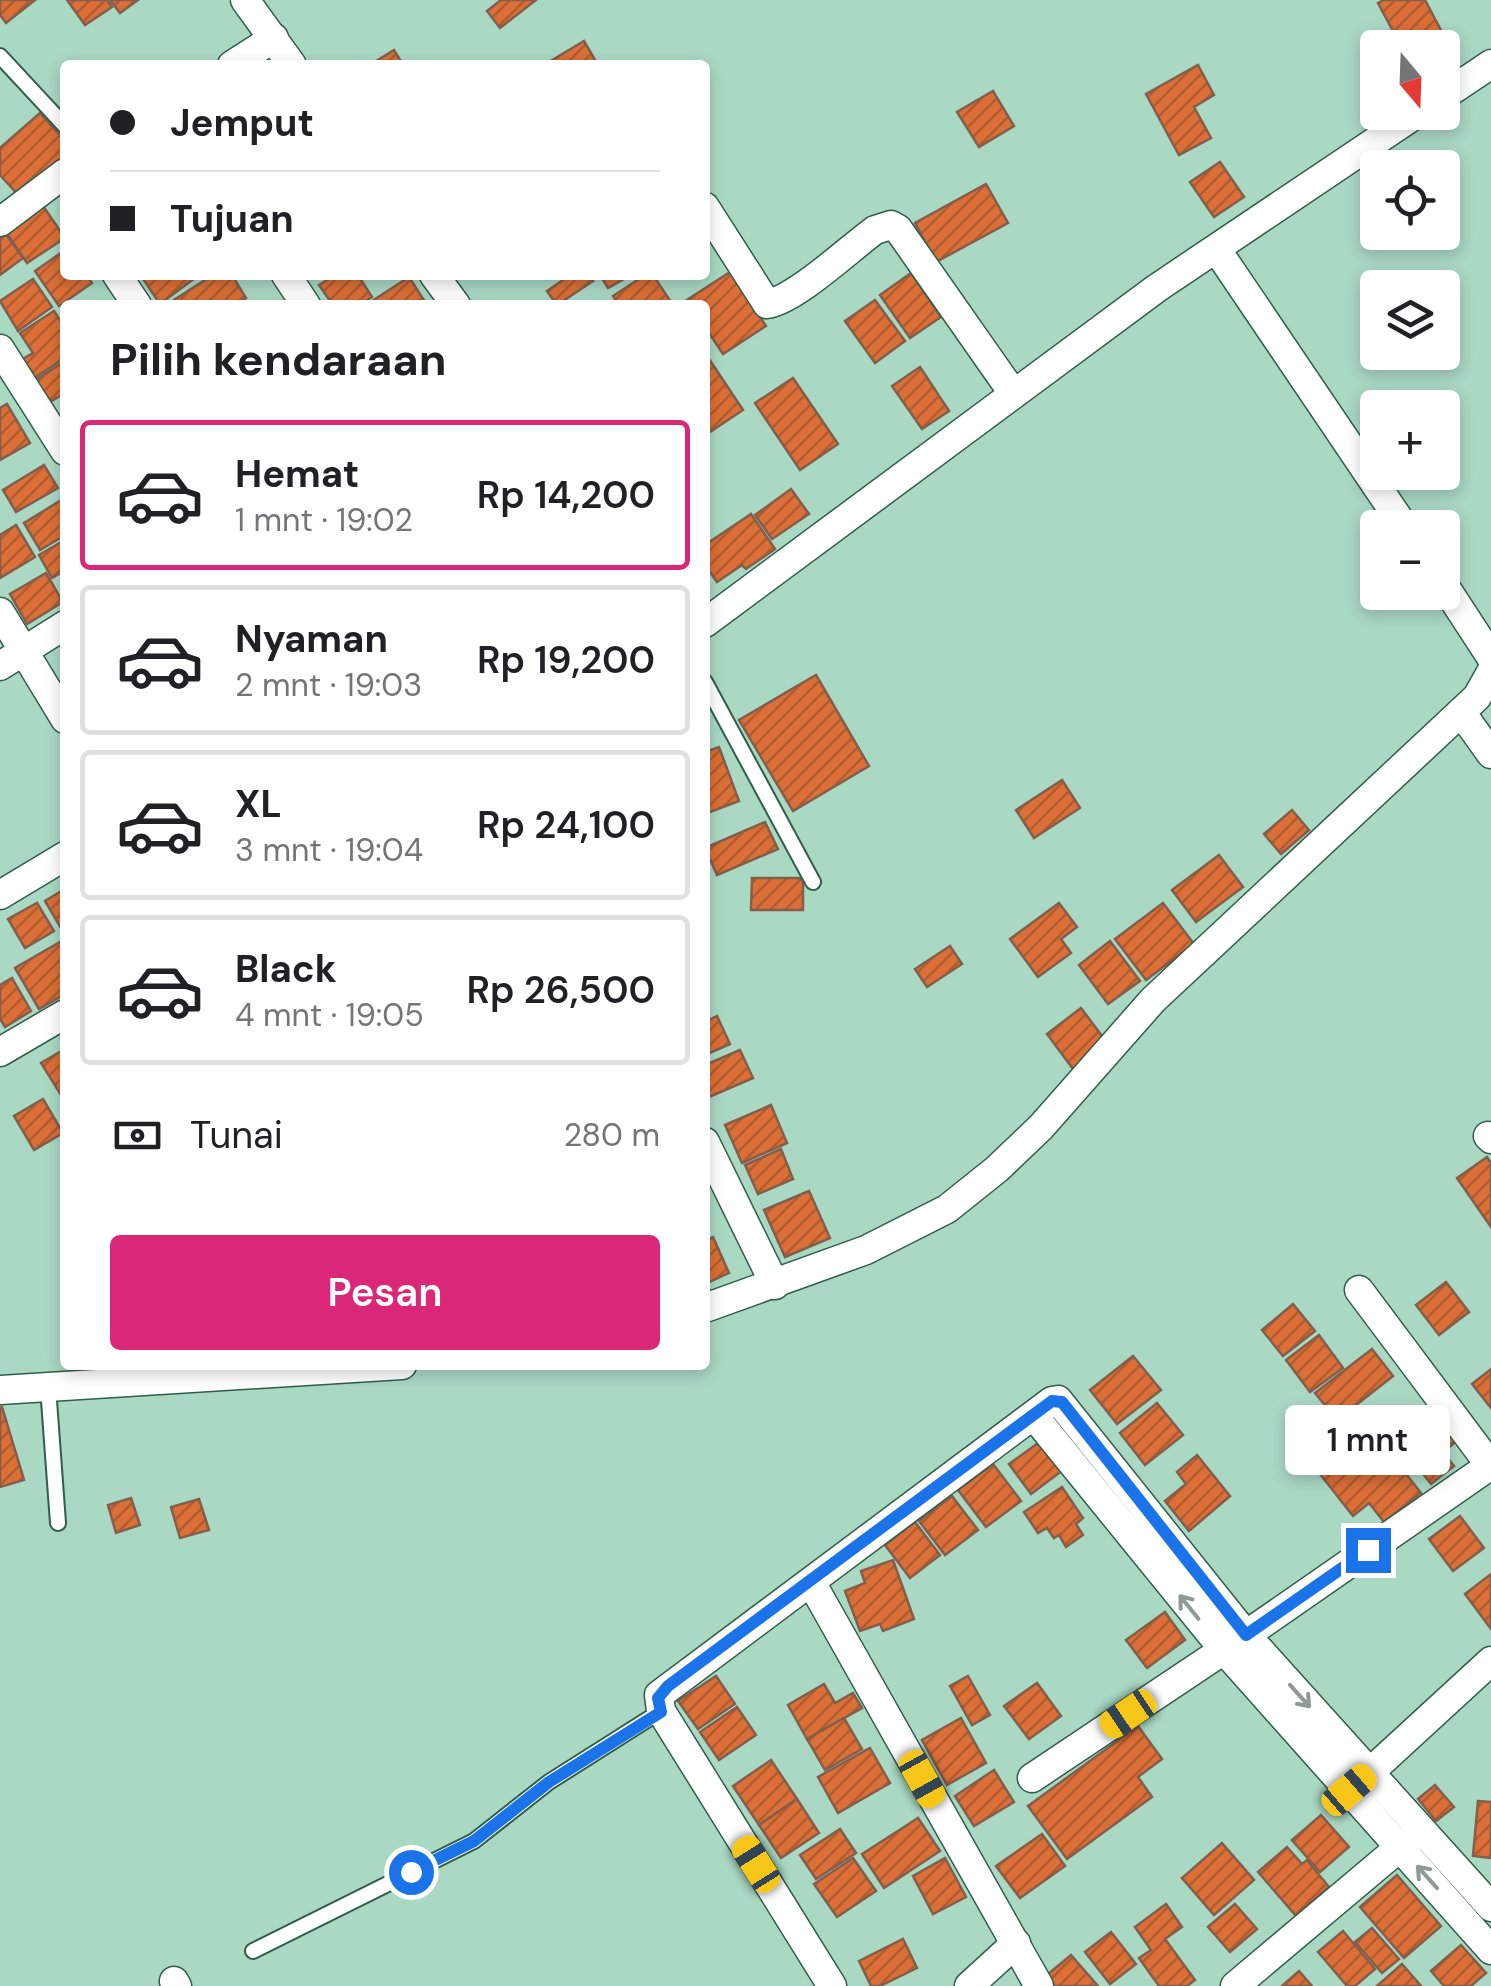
<!DOCTYPE html>
<html lang="id">
<head>
<meta charset="utf-8">
<style>
  :root { --surface:#fff; --page:#f6f6f6; --text:#202124; --muted:#757577; --line:#e0e0e0; --accent:#db2777 }
  body { margin:0; font-family:"DM Sans",sans-serif; background:var(--page); color:var(--text); height:100vh; display:flex; flex-direction:column; font-size:38px; white-space:nowrap }
  * { box-sizing:border-box; margin:0 }
  p { font-size:32px; color:var(--muted) }
  .icon { flex:none; width:55px; height:55px; fill:none; stroke:currentColor; stroke-width:2; stroke-linecap:round; stroke-linejoin:round }
  .map { position:relative; flex:1; overflow:hidden }
  .details { position:absolute; left:60px; top:300px; width:650px; height:1070px; display:flex; flex-direction:column; background:var(--surface); border-radius:10px; box-shadow:0 5px 15px #0003 }
  .details>* { flex:none }
  .top-card { position:absolute; left:60px; top:60px; width:650px; height:220px; border-radius:10px; box-shadow:0 5px 15px #0003; display:grid; align-content:center; height:220px; padding:0 50px; background:var(--surface) }
  .needle { width:65px; rotate:161deg }
  .tools { position:absolute; left:1360px; top:30px; display:grid; gap:20px }
  .tools a { display:grid; place-items:center; width:100px; height:100px; border-radius:10px; background:var(--surface); box-shadow:0 5px 15px #0003; font-size:50px }
  .end { position:absolute; width:45px; height:45px; margin:-22px; border:12px solid #1a73e8; background:#fff; box-shadow:0 0 0 5px #fff }
  .from { border-radius:50% }
  .bubble { position:absolute; height:70px; border-radius:10px; background:var(--surface); box-shadow:0 5px 15px #0003; font-size:32px; font-weight:600; line-height:70px; text-align:center }
  .car { position:absolute; width:30px; height:60px; margin:-30px -15px; border-radius:12px; box-shadow:0 0 8px 2px #0007; background:linear-gradient(#f5c518 24%,#345 0 40%,#f5c518 0 76%,#345 0 86%,#f5c518 0) }
  .top-card b { display:flex; align-items:center; gap:35px; height:95px; font-size:38px }
  .top-card b+b { border-top:2px solid var(--line) }
  .top-card i { width:25px; height:25px; background:var(--text) }
  ul { padding:0; list-style:none }
  li { display:flex; align-items:center; gap:30px; height:150px; margin:0 20px 15px; padding:0 30px; border:5px solid var(--line); border-radius:10px }
  li div { flex:1 }
  li b { display:block; font-size:38px }
  li em { font-style:normal; font-weight:600 }
  li.active { border-color:var(--accent) }
  li>.icon { width:90px; height:90px; stroke-width:1.5 }
  h2 { padding:0 50px; font-size:45px; line-height:120px }
  .pay { display:flex; align-items:center; gap:25px; height:110px; padding:0 50px; font-size:38px }
  .pay p { margin-inline-start:auto }
  .primary-button { display:flex; gap:20px; margin-top:auto; padding:20px 50px }
  .primary-button a { flex:1; height:115px; border-radius:10px; background:var(--accent); color:#fff; font-size:40px; font-weight:600; line-height:115px; text-align:center }
  .map>svg:first-child { display:block }
  .building { fill:url(#building-hatch); stroke:#845e4c; stroke-width:2.5 }
  .lines { fill:none; stroke-linecap:round; stroke-linejoin:round }
  .lane-casing { stroke:#315d4b; stroke-width:18 }
  .street-casing { stroke:#315d4b; stroke-width:31 }
  .lane { stroke:#fff; stroke-width:14 }
  .street { stroke:#fff; stroke-width:28 }
  .oneway { stroke:#909995 }
  .route { stroke:#1a73e8; stroke-width:12 }
</style>
</head>
<body>
<div class="map">
<svg width="1491" height="1986" viewBox="0 0 1491 1986">
  <defs>
    <pattern id="building-hatch" width="6" height="6" patternUnits="userSpaceOnUse" patternTransform="scale(2.5)"><rect width="6" height="6" fill="#db6f37"/><path d="M-1 1l2-2M0 6l6-6M5 7l2-2" fill="none" stroke="#b15c2f"/></pattern>
  </defs>
  <rect width="100%" height="100%" fill="#a9d8c3"/>
  <g class="building">
    <path d="M0 0H35L6 23 0 15Z"/>
    <path d="M67 0H107L112 7 85 25Z"/>
    <path d="M110 0H138L120 13Z"/>
    <path d="M501 0H536L500 28 487 11Z"/>
    <path d="M1384 0H1425L1444 36 1423 48H1402L1378 3Z"/>
    <path d="M584 41 598 65H544Z"/>
    <path d="M394 50 403 65H370Z"/>
    <path d="M1198 65 1214 95 1194 107 1211 138 1179 155 1146 94Z"/>
    <path d="M993 91 1014 126 979 147 957 112Z"/>
    <path d="M40 113 65 141V159L21 198 0 175V148Z"/>
    <path d="M1220 162 1244 197 1214 217 1190 182Z"/>
    <path d="M986 184 1008 223 936 262 915 223Z"/>
    <path d="M41 203 65 238 27 263 3 228Z"/>
    <path d="M3 230 23 258 0 275V232Z"/>
    <path d="M65 250V275H86L92 283 59 306 35 271Z"/>
    <path d="M730 272 766 326 723 354 705 327V305H690L687 300Z"/>
    <path d="M911 273 941 317 910 338 880 295Z"/>
    <path d="M199 275 160 304 141 276 142 275Z"/>
    <path d="M213 275H232L246 298 235 305H166Z"/>
    <path d="M335 275H358L372 297 360 305H333L319 285Z"/>
    <path d="M570 275H588L593 281 557 305 547 291Z"/>
    <path d="M600 275H631L608 288Z"/>
    <path d="M645 275H653L671 302 666 305H619L613 296Z"/>
    <path d="M409 277 427 305H366Z"/>
    <path d="M33 279 52 307 18 331 0 301Z"/>
    <path d="M875 300 905 341 875 363 845 321Z"/>
    <path d="M54 311 65 328V358L31 380 19 361 33 353 20 333Z"/>
    <path d="M705 353 743 410 710 432 705 424Z"/>
    <path d="M65 361V393L48 403 34 381Z"/>
    <path d="M920 367 949 411 922 429 892 386Z"/>
    <path d="M793 378 838 444 800 470 755 403Z"/>
    <path d="M7 404 30 443 0 460V408Z"/>
    <path d="M44 465 58 488 16 512 3 490Z"/>
    <path d="M791 489 809 514 772 539 755 515Z"/>
    <path d="M63 499 65 535 40 550 24 523Z"/>
    <path d="M751 514 775 549 746 569 742 565 717 582 705 565V545Z"/>
    <path d="M16 525 35 557 0 578V535Z"/>
    <path d="M65 540V570L52 578 39 555Z"/>
    <path d="M46 573 63 602 27 624 10 594Z"/>
    <path d="M816 675 869 766 793 811 739 720Z"/>
    <path d="M719 747 739 801 705 814V752Z"/>
    <path d="M1062 780 1080 808 1034 838 1016 810Z"/>
    <path d="M1292 810 1309 830 1281 854 1264 834Z"/>
    <path d="M765 822 778 849 717 875 705 848Z"/>
    <path d="M1219 855 1243 887 1196 922 1172 890Z"/>
    <path d="M752 878H803V910H751Z"/>
    <path d="M65 889V935L45 901Z"/>
    <path d="M37 903 54 931 25 948 8 919Z"/>
    <path d="M1059 903 1077 927 1061 939 1071 953 1038 977 1010 939Z"/>
    <path d="M1163 903 1194 944 1146 980 1115 939Z"/>
    <path d="M1110 941 1140 981 1108 1004 1079 965Z"/>
    <path d="M60 942 65 950V994L39 1009 15 968Z"/>
    <path d="M950 946 962 964 927 987 915 969Z"/>
    <path d="M12 978 31 1011 5 1027 0 1019V985Z"/>
    <path d="M1081 1008 1108 1044 1073 1069 1047 1034Z"/>
    <path d="M717 1016 730 1044 705 1055V1022Z"/>
    <path d="M65 1049V1092L61 1095 41 1063Z"/>
    <path d="M740 1050 753 1078 709 1097 705 1087V1065Z"/>
    <path d="M43 1099 63 1133 34 1150 14 1116Z"/>
    <path d="M771 1105 787 1143 742 1163 725 1125Z"/>
    <path d="M781 1149 793 1179 758 1194 745 1165Z"/>
    <path d="M1487 1157 1491 1163V1227L1457 1178Z"/>
    <path d="M809 1191 830 1238 785 1257 764 1210Z"/>
    <path d="M713 1237 729 1273 705 1284V1240Z"/>
    <path d="M1446 1282 1469 1312 1439 1335 1416 1305Z"/>
    <path d="M1293 1304 1315 1331 1283 1356 1262 1330Z"/>
    <path d="M1319 1335 1343 1368 1310 1392 1286 1360Z"/>
    <path d="M1372 1349 1393 1376 1337 1420 1315 1393Z"/>
    <path d="M1133 1356 1161 1390 1117 1424 1090 1390Z"/>
    <path d="M1491 1369V1408L1472 1384Z"/>
    <path d="M1157 1403 1183 1435 1145 1465 1120 1433Z"/>
    <path d="M2 1407 24 1480 0 1487V1408Z"/>
    <path d="M1440 1418 1458 1440 1443 1452 1454 1466 1431 1484 1403 1448Z"/>
    <path d="M1387 1421 1403 1442 1389 1452 1421 1493 1384 1522 1369 1503 1353 1516 1320 1474Z"/>
    <path d="M1045 1438 1067 1467 1031 1494 1009 1464Z"/>
    <path d="M1197 1455 1230 1496 1189 1531 1165 1501 1186 1484 1177 1472Z"/>
    <path d="M993 1464 1021 1501 986 1527 958 1490Z"/>
    <path d="M1062 1487 1083 1518 1076 1524 1083 1535 1066 1547 1059 1535 1054 1538 1047 1528 1038 1533 1024 1512Z"/>
    <path d="M952 1496 978 1530 945 1555 919 1521Z"/>
    <path d="M131 1498 140 1525 116 1533 108 1505Z"/>
    <path d="M199 1499 209 1530 180 1538 171 1507Z"/>
    <path d="M1460 1516 1484 1548 1453 1571 1429 1539Z"/>
    <path d="M915 1522 940 1555 910 1578 885 1545Z"/>
    <path d="M893 1560 914 1619 883 1631 880 1624 860 1631 845 1591 865 1583 861 1571Z"/>
    <path d="M1491 1574V1629L1465 1594Z"/>
    <path d="M1165 1612 1185 1640 1147 1668 1126 1640Z"/>
    <path d="M716 1676 735 1704 698 1729 678 1701Z"/>
    <path d="M968 1676 990 1715 972 1725 950 1686Z"/>
    <path d="M1037 1683 1061 1716 1029 1739 1004 1706Z"/>
    <path d="M824 1684 835 1703 853 1693 862 1708 807 1739 788 1705Z"/>
    <path d="M737 1707 756 1735 719 1760 700 1732Z"/>
    <path d="M844 1718 862 1749 825 1770 807 1739Z"/>
    <path d="M961 1718 986 1763 947 1785 922 1740Z"/>
    <path d="M1138 1726 1162 1759 1138 1777 1152 1797 1067 1859 1028 1806Z"/>
    <path d="M870 1748 890 1783 838 1813 818 1777Z"/>
    <path d="M771 1760 797 1799 759 1825 733 1786Z"/>
    <path d="M994 1770 1014 1802 974 1826 955 1796Z"/>
    <path d="M1435 1785 1454 1807 1436 1821 1418 1799Z"/>
    <path d="M797 1799 819 1833 781 1858 759 1825Z"/>
    <path d="M1478 1801 1491 1802V1858L1473 1856Z"/>
    <path d="M1321 1815 1349 1847 1320 1872 1292 1840Z"/>
    <path d="M918 1818 940 1851 884 1888 862 1854Z"/>
    <path d="M840 1829 856 1853 816 1879 800 1855Z"/>
    <path d="M1042 1834 1065 1866 1020 1898 996 1866Z"/>
    <path d="M1222 1843 1254 1880 1214 1915 1182 1878Z"/>
    <path d="M1287 1847 1302 1864 1307 1860 1329 1887 1296 1916 1258 1872Z"/>
    <path d="M853 1858 876 1891 837 1917 814 1884Z"/>
    <path d="M945 1858 966 1897 933 1914 913 1876Z"/>
    <path d="M1397 1875 1441 1926 1404 1958 1360 1907Z"/>
    <path d="M1166 1904 1182 1927 1165 1939 1195 1980 1187 1986H1159L1139 1958 1151 1950 1135 1927Z"/>
    <path d="M1235 1904 1257 1929 1230 1952 1208 1927Z"/>
    <path d="M1372 1928 1399 1959 1382 1973 1355 1942Z"/>
    <path d="M1343 1931 1375 1969 1355 1986H1347L1318 1952Z"/>
    <path d="M1111 1932 1136 1964 1110 1984 1085 1952Z"/>
    <path d="M903 1939 917 1968 880 1986H871L859 1961Z"/>
    <path d="M1461 1945 1486 1973 1471 1986H1444L1431 1971Z"/>
    <path d="M1071 1955 1098 1986H1046L1041 1980Z"/>
    <path d="M1402 1964 1421 1986H1377Z"/>
    <path d="M1299 1971 1312 1986H1282Z"/>
  </g>
  <g class="lines">
    <defs>
      <g id="lane">
        <path d="M0 56 65 126"/>
        <path d="M705 682 813 882"/>
        <path d="M48 1387 58 1523"/>
        <path d="M253 1951 474 1841 549 1782 661 1711"/>
      </g>
      <g id="street">
        <path d="M245 0 292 65"/>
        <path d="M232 65 274 38"/>
        <path d="M1442 97 1491 64"/>
        <path d="M705 207 767 304C795 300 850 248 875 230L891 225 898 229 1013 393"/>
        <path d="M0 222 65 173"/>
        <path d="M1217 250 1405 528"/>
        <path d="M117 275 137 305"/>
        <path d="M286 275 306 305"/>
        <path d="M434 275 456 305"/>
        <path d="M0 349 65 451"/>
        <path d="M1442 582 1491 657"/>
        <path d="M0 612 65 719"/>
        <path d="M705 623 1157 288 1419 112"/>
        <path d="M0 666 65 625"/>
        <path d="M1461 712 1491 754"/>
        <path d="M0 895 65 856"/>
        <path d="M0 1052 65 1014"/>
        <path d="M1488 1136 1491 1139"/>
        <path d="M705 1142 775 1285"/>
        <path d="M1359 1290 1490 1465"/>
        <path d="M705 1308 866 1250 947 1209 997 1169 1041 1127 1153 1000 1477 697 1491 672"/>
        <path d="M0 1390 402 1365"/>
        <path d="M1034 1416 1224 1650 1491 1950"/>
        <path d="M811 1582 1039 1986"/>
        <path d="M1032 1778 1246 1635 1491 1465"/>
        <path d="M1356 1785 1491 1661"/>
        <path d="M174 1981 177 1986"/>
        <path d="M832 1986 661 1711 659 1695 1052 1401 1058 1400 1246 1635 1491 1907"/>
        <path d="M969 1986 1016 1943"/>
        <path d="M1235 1986 1412 1837"/>
      </g>
    </defs>
    <use href="#lane" class="lane-casing"/>
    <use href="#street" class="street-casing"/>
    <use href="#lane" class="lane"/>
    <use href="#street" class="street"/>
  </g>
  <defs><path id="oneway-shaft" d="M-6 0H5M1.5-3L5.5 0L1.5 3" fill="none" stroke-width="1.6" stroke-linecap="round" stroke-linejoin="round" transform="scale(2.5)"/></defs>
  <g class="oneway">
    <use href="#oneway-shaft" transform="translate(1189 1607) rotate(-129)"/>
    <use href="#oneway-shaft" transform="translate(1300 1696) rotate(48)"/>
    <use href="#oneway-shaft" transform="translate(1427 1877) rotate(-132)"/>
  </g>
  <g class="lines">
    <path class="route" d="M411 1872 474 1841 549 1782 661 1712 658 1698 668 1686 1052 1401 1062 1402 1246 1635 1368 1550"/>
  </g>
</svg>
<div class="tools">
<a><svg class="needle" viewBox="-14 -14 28 28"><path d="M0-13l5 13h-10z" fill="#e53935"/><path d="M0 13l5-13h-10z" fill="#757577"/></svg></a>
<a><svg class="icon" aria-label="locate" viewBox="0 0 24 24"><circle cx="12" cy="12" r="6"/><path d="M12 2v4M12 18v4M2 12h4M18 12h4"/></svg></a>
<a><svg class="icon" aria-label="layers" viewBox="0 0 24 24"><path d="M12 4l9 5-9 5-9-5zM3 14l9 5 9-5"/></svg></a>
<a>+</a>
<a>−</a>
</div>
<i class="end from" style="left:411px;top:1872px"></i>
<i class="end" style="left:1368px;top:1550px"></i>
<div class="bubble" style="left:1285px;top:1405px;width:165px">1 mnt</div>
<i class="car" style="left:1128px;top:1714px;rotate:236deg"></i>
<i class="car" style="left:922px;top:1779px;rotate:151deg"></i>
<i class="car" style="left:1349px;top:1790px;rotate:49deg"></i>
<i class="car" style="left:756px;top:1864px;rotate:328deg"></i>
<div class="top-card">
<b><i class="from"></i>Jemput</b>
<b><i></i>Tujuan</b>
</div>
<section class="details">
<h2>Pilih kendaraan</h2>
<ul>
<li class="active"><svg class="icon" aria-label="car" viewBox="0 0 24 24"><path d="M5 17H2v-5l4-1 3-4h7l3 4 3 1v5h-3M9 17h6M6 11h13"/><circle cx="7" cy="17" r="2"/><circle cx="17" cy="17" r="2"/></svg><div><b>Hemat</b><p>1 mnt · 19:02</p></div><em>Rp 14,200</em></li>
<li><svg class="icon" aria-label="car" viewBox="0 0 24 24"><path d="M5 17H2v-5l4-1 3-4h7l3 4 3 1v5h-3M9 17h6M6 11h13"/><circle cx="7" cy="17" r="2"/><circle cx="17" cy="17" r="2"/></svg><div><b>Nyaman</b><p>2 mnt · 19:03</p></div><em>Rp 19,200</em></li>
<li><svg class="icon" aria-label="car" viewBox="0 0 24 24"><path d="M5 17H2v-5l4-1 3-4h7l3 4 3 1v5h-3M9 17h6M6 11h13"/><circle cx="7" cy="17" r="2"/><circle cx="17" cy="17" r="2"/></svg><div><b>XL</b><p>3 mnt · 19:04</p></div><em>Rp 24,100</em></li>
<li><svg class="icon" aria-label="car" viewBox="0 0 24 24"><path d="M5 17H2v-5l4-1 3-4h7l3 4 3 1v5h-3M9 17h6M6 11h13"/><circle cx="7" cy="17" r="2"/><circle cx="17" cy="17" r="2"/></svg><div><b>Black</b><p>4 mnt · 19:05</p></div><em>Rp 26,500</em></li>
</ul>
<div class="pay"><svg class="icon" aria-label="cash" viewBox="0 0 24 24"><path d="M3 7h18v10H3z"/><circle cx="12" cy="12" r="2"/></svg>Tunai<p>280 m</p></div>
<div class="primary-button"><a>Pesan</a></div>
</section>
</div>
</body>
</html>
